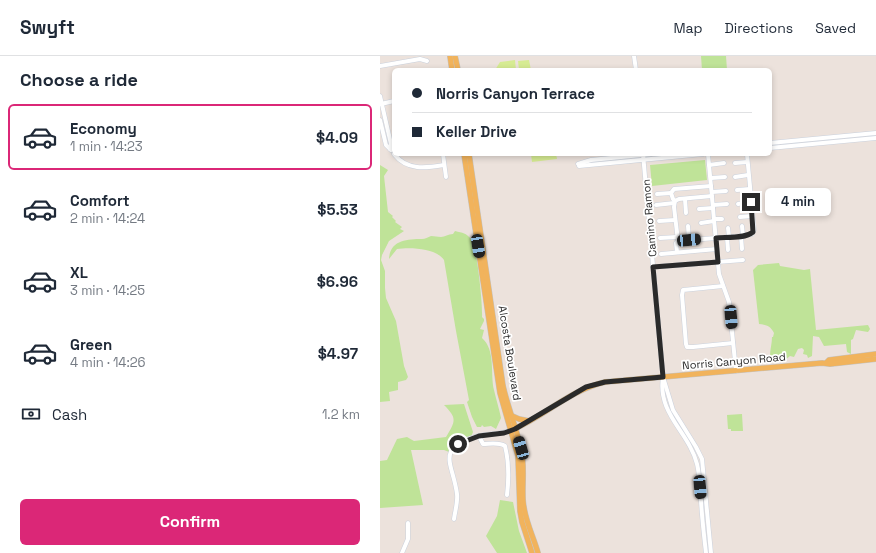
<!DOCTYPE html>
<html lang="en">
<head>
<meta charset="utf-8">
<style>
  :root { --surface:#fff; --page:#f6f6f7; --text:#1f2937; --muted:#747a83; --line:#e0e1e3; --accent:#db2777 }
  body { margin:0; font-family:"Space Grotesk",sans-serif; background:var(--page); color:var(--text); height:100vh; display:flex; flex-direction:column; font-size:15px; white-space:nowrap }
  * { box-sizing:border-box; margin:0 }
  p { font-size:13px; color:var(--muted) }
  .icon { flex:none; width:22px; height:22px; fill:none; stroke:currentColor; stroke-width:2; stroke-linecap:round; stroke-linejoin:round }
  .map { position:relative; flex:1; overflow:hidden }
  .details { display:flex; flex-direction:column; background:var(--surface); width:380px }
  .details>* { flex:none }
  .banner { position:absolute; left:12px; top:12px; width:380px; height:88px; border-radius:6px; box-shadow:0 2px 6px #0003; display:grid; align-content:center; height:88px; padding:0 20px; background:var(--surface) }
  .end { position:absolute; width:18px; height:18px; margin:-9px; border:5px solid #2a2a2a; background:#fff; box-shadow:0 0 0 2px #fff }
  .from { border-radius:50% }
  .bubble { position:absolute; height:28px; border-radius:6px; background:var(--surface); box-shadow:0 2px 6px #0003; font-size:13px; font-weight:600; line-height:28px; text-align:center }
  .car { position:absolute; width:12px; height:24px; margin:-12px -6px; border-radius:5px; box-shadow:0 0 3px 1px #0007; background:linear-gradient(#222 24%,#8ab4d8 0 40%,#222 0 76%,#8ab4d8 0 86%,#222 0) }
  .banner b { display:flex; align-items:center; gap:14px; height:38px; font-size:15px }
  .banner b+b { border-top:1px solid var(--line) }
  .banner i { width:10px; height:10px; background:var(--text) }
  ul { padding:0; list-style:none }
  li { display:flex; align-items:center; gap:12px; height:66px; margin:0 8px 6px; padding:0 12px; border:2px solid transparent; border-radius:6px }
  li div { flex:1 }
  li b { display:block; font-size:15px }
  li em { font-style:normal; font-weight:600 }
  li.on { border-color:var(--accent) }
  li>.icon { width:36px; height:36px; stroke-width:1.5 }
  h2 { padding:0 20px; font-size:18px; line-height:48px }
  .pay { display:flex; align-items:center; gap:10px; height:44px; padding:0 20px; font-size:15px }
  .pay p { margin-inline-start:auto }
  .button { display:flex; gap:8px; margin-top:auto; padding:8px 20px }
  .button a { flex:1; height:46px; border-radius:6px; background:var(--accent); color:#fff; font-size:16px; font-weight:600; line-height:46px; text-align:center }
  header { display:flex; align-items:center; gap:24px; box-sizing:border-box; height:56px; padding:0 20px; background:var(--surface); border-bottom:1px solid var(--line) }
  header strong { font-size:19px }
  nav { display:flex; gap:22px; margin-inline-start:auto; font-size:14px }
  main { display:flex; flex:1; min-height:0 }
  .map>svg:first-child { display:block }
  .green { fill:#bfe398 }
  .pitch { fill:#d6eb93 }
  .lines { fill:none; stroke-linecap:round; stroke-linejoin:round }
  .minor-casing { stroke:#cad1dc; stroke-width:5 }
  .major-casing { stroke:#c3c3c3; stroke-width:6 }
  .minor { stroke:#fff; stroke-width:4 }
  .major { stroke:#f1b35c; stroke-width:5 }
  .route { stroke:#2a2a2a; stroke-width:5 }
  .labels { text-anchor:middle; stroke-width:3.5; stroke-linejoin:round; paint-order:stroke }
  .street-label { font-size:11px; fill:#2a2a2a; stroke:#fff }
</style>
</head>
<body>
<header>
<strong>Swyft</strong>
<nav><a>Map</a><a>Directions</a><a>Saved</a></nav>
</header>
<main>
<section class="details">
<h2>Choose a ride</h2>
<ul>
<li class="on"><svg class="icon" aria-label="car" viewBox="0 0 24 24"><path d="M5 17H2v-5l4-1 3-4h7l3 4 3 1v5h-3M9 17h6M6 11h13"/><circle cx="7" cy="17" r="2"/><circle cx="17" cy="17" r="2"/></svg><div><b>Economy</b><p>1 min · 14:23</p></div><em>$4.09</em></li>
<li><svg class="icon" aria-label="car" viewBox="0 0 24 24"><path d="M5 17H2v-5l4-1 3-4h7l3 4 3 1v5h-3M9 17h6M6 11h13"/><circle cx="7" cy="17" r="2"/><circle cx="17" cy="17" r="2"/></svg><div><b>Comfort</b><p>2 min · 14:24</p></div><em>$5.53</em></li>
<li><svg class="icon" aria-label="car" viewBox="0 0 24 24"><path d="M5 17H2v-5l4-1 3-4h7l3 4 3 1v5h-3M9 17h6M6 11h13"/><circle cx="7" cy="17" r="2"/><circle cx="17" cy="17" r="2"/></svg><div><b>XL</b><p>3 min · 14:25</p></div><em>$6.96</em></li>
<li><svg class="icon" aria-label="car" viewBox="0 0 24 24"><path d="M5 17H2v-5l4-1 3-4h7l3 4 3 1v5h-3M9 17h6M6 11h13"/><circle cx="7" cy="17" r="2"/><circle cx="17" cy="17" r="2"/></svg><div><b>Green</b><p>4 min · 14:26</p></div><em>$4.97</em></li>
</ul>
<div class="pay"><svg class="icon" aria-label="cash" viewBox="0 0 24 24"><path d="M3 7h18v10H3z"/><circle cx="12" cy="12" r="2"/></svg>Cash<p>1.2 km</p></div>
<div class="button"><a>Confirm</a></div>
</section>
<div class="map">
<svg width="496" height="497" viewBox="0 0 496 497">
  <rect width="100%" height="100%" fill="#ece2dc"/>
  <g class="green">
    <path d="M321 0H346L347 14H322Z"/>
    <path d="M325 104 327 124 272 130 270 109Z"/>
    <path d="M0 109 8 114 4 120 8 156 13 160 12 161 16 165 15 166 22 171 20 173 24 175 9 185 2 199 1 204 5 215V232L6 242 16 265 24 310 28 321 26 324 18 326V334L9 336 10 345 0 346Z"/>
    <path d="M75 175C83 177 86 177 91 183 97 189 103 251 102 261L104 263V265L100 273 104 274 102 282C116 294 110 318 114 334 116 343 119 352 121 362L116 373 111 370 104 371 102 369 101 371H97L92 361 87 346 89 344 76 275 64 204C56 192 30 191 17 193L9 203C10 184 27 183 42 183 45 183 48 181 51 180 55 180 57 181 61 181 65 181 68 178 73 178Z"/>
    <path d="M399 207 400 210 424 214 430 213 436 274 488 269 490 273 488 276 476 274 473 283 471 284V298L467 296 466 288 444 290 439 281 433 280 432 300 428 302 427 299 423 298 424 294 422 292 418 293 414 301 410 300 405 304V300L402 299 398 301 397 306H392L393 303 390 300C390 294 392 287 392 281H393L394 277C390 269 386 269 379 268L373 214 378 209Z"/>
    <path d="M84 348 93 376 91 381 71 393 69 396 64 394H31L43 449 0 452V405L7 404 17 383 27 381 34 385 66 381C76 365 77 362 64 349Z"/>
    <path d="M362 358 363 375H351V373H348L347 359Z"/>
    <path d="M120 444 133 446 139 475 147 497H117L106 480 117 460Z"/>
  </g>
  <g class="pitch">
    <path d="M135 4 136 14H115L120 6Z"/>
    <path d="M149 4 151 14H139L138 5Z"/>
    <path d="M151 98H176L177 103 152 106Z"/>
  </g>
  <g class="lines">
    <defs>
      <g id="minor">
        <path d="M254 0 256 14"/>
        <path d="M0 10 40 3 47 5"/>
        <path d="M0 40 11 88 10 93"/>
        <path d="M1 48 14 45"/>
        <path d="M0 64 6 89 11 94"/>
        <path d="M390 87 496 77"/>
        <path d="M390 92 496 82"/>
        <path d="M14 98C27 115 46 112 64 109"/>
        <path d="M63 98 66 121"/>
        <path d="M263 98 283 321C277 358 309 376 317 408 320 420 320 433 321 445 322 462 324 480 326 497"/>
        <path d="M328 98 339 218 349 246 356 315"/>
        <path d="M355 107 367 106"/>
        <path d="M198 108 211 104 271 98"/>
        <path d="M329 109 344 107"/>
        <path d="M199 110 323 98"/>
        <path d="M355 121 368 119"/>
        <path d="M331 122 345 121"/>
        <path d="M357 134 370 133"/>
        <path d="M332 136 346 135"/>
        <path d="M277 138 291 137"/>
        <path d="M332 140 299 143 295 145 294 151 298 185 361 180 372 178 374 174 367 98"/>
        <path d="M305 143 306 157"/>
        <path d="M295 145 293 143 291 137 294 133 331 130"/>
        <path d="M358 148 371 146"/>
        <path d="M276 149 294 147"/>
        <path d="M333 149 347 148"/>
        <path d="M319 153 333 152"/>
        <path d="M360 161 372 160"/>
        <path d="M334 163H342"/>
        <path d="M279 165 295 164"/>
        <path d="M321 167 334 165"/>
        <path d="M308 170 309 184"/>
        <path d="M362 170 363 180"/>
        <path d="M348 172 349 181"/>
        <path d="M361 180 362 193"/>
        <path d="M347 181 348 194"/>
        <path d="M280 182 297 181"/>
        <path d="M297 196 296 187 298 185"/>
        <path d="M281 198 337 193"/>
        <path d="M273 211 363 204"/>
        <path d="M343 230 303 234 302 239 306 288 307 291H313L353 287"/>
        <path d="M283 321 293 354 316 391 322 403 331 497"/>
        <path d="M99 380 103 388C110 388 119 386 125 390 129 406 129 422 127 439"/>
        <path d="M74 463C75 455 78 446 77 438 73 407 54 392 98 380 109 377 120 379 131 374"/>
        <path d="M22 497 28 483V467"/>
      </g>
      <g id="major">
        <path d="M70 0 72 14"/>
        <path d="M75 0 78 14"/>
        <path d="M84 98 120 337 138 400 140 455 142 466 152 497"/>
        <path d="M89 98 123 330C128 352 136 371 141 392 145 410 142 426 143 444 144 463 153 479 158 497"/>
        <path d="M446 307 449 304 496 298"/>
        <path d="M130 359 139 363 149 365"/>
        <path d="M134 373C166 359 190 334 225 326L442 307 450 308 496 303"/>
      </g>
    </defs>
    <use href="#minor" class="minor-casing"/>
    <use href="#major" class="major-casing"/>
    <use href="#minor" class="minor"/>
    <use href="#major" class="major"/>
  </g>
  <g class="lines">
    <path class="route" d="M78 388 99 380 124 377 135 373 206 331 225 326 283 321 273 211 338 206 336 182C346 181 365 183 373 176L371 146"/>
  </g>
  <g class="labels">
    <g class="street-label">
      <text transform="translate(269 162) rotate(-95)" y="4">Camino Ramon</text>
      <text transform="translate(130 297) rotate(81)" y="4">Alcosta Boulevard</text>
      <text transform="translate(354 305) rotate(-5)" y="4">Norris Canyon Road</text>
    </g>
  </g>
</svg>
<i class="end from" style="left:78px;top:388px"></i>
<i class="end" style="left:371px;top:146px"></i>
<div class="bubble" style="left:385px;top:132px;width:66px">4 min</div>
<i class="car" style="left:309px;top:184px;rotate:85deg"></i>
<i class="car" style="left:98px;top:190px;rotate:171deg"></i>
<i class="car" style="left:351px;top:261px;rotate:175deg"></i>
<i class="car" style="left:141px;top:392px;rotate:344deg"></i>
<i class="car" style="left:320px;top:431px;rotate:175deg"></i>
<div class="banner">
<b><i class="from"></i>Norris Canyon Terrace</b>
<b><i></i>Keller Drive</b>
</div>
</div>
</main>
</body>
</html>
